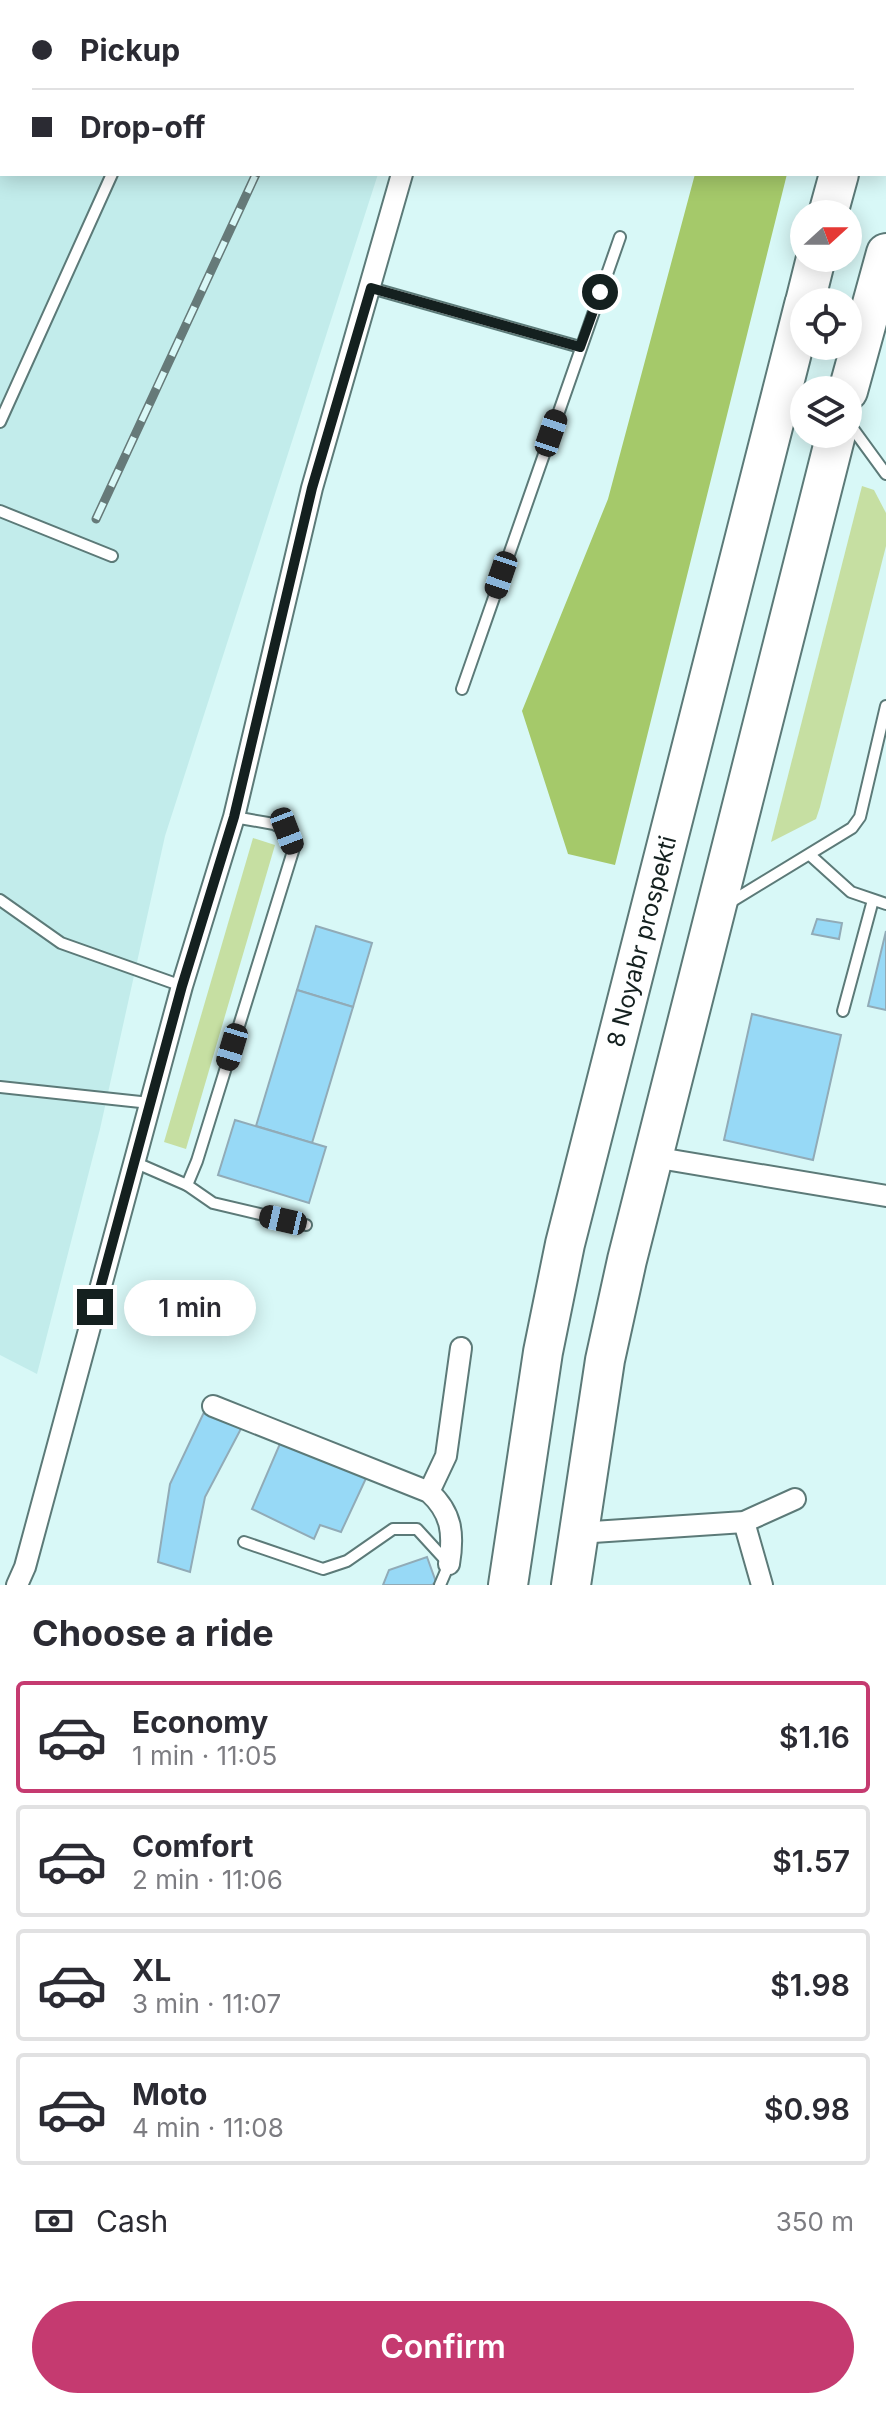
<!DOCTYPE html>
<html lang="en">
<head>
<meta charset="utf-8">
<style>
  :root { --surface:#fff; --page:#f2f2f3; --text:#2b2b33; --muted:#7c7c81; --line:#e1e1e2; --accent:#c53a70 }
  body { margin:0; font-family:Inter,sans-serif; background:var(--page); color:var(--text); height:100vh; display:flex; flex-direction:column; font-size:30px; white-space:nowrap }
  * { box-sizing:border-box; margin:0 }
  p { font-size:26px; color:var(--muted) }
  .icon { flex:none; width:44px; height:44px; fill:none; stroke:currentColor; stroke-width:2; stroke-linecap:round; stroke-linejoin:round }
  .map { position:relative; height:1585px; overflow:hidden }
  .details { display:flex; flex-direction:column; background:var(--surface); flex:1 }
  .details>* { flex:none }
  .banner { position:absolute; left:0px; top:0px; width:886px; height:176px; box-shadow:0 4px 20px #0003; display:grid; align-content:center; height:176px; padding:0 32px; background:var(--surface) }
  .needle { width:52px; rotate:69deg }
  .fabs { position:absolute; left:790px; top:200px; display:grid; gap:16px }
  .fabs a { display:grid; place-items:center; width:72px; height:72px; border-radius:50%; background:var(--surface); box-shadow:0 4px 20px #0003; font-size:40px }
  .end { position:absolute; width:36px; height:36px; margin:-18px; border:10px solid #14201f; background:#fff; box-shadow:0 0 0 4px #fff }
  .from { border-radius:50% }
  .bubble { position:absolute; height:56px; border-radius:28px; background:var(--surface); box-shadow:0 4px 20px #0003; font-size:26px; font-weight:600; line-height:56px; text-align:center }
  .car { position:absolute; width:24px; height:48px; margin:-24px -12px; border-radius:10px; box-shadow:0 0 6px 2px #0007; background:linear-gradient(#222 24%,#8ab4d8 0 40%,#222 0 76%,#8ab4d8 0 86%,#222 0) }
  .banner b { display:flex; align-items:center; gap:28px; height:76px; font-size:30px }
  .banner b+b { border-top:2px solid var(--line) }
  .banner i { width:20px; height:20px; background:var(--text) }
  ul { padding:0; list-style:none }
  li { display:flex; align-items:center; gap:24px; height:112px; margin:0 16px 12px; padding:0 16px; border:4px solid var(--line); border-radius:8px }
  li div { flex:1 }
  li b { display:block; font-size:30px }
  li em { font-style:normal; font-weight:600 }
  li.active { border-color:var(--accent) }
  li>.icon { width:72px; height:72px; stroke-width:1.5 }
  h2 { padding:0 32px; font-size:36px; line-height:96px }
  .pay { display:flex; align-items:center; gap:20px; height:88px; padding:0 32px; font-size:30px }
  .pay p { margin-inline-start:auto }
  .cta { display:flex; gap:16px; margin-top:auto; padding:16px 32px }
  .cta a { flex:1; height:92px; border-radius:48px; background:var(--accent); color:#fff; font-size:32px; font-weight:600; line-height:92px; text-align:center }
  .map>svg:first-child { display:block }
  .built { fill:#c2eceb }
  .green { fill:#c6dfa2 }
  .forest { fill:#a5c96a }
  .building { fill:#97d9f6; stroke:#91abb7; stroke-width:2 }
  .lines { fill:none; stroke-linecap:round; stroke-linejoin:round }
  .lane-casing { stroke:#5c7a78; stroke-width:14 }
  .street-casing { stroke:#5c7a78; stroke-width:24 }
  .highway-casing { stroke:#5c7a78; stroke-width:42 }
  .lane { stroke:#fff; stroke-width:10 }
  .street { stroke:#fff; stroke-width:20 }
  .highway { stroke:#fff; stroke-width:38 }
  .rail-casing { stroke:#667a79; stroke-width:9 }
  .rail { stroke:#d8f8f7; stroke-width:6; stroke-dasharray:18; stroke-linecap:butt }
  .route { stroke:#14201f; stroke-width:10 }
  .labels { text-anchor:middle; stroke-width:6; stroke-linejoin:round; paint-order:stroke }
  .street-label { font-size:24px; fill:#14201f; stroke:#d8f8f7 }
</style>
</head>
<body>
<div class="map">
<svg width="886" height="1585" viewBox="0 0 886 1585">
  <rect width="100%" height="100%" fill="#d8f8f7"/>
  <path class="built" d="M0 0H335L2 2V174H378L165 836 100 1129 37 1374 0 1355Z"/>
  <g class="green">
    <path d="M862 486 874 490 886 513V546L820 807 816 819 771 842Z"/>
    <path d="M253 838 275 845 186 1149 164 1142Z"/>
  </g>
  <path class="forest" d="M695 174H787L615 865 568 854 522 711 608 499Z"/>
  <g class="building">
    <path d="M817 919 842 923 839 939 812 934Z"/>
    <path d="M316 926 372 943 353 1007 297 990Z"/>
    <path d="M886 931V1010L868 1006Z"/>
    <path d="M297 990 353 1007 312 1143 256 1126Z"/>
    <path d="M752 1014 841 1035 813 1160 724 1140Z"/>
    <path d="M235 1120 326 1147 309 1203 218 1175Z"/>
    <path d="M206 1408 244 1423 205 1497 190 1572 158 1562 170 1484Z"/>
    <path d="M282 1439 368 1474 341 1532 320 1525 314 1539 252 1509Z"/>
    <path d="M427 1557 436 1582 432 1585H383L389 1570Z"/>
  </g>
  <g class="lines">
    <defs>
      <g id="lane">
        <path d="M189 2 190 0"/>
        <path d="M371 288 580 347"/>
        <path d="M0 422 112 174"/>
        <path d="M848 422 886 474"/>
        <path d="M0 511 112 556"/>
        <path d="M462 689 620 237"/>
        <path d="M810 855 851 892 886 904"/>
        <path d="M0 900 61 943 182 986"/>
        <path d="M729 903 852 828 860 817 886 706"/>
        <path d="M843 1011 873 900"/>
        <path d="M0 1087 150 1103"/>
        <path d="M134 1162 187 1185 197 1161 294 848 287 831 274 824 234 817"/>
        <path d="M187 1185 213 1203 306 1225"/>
        <path d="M244 1542 323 1569 347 1561 393 1529H417L449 1564 440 1585"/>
      </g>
      <g id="street">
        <path d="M449 2V0"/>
        <path d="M653 1157 886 1196"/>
        <path d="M213 1406 429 1492C452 1513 454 1534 449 1564"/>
        <path d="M429 1492 446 1456 461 1348"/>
        <path d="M744 1522 762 1585"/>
        <path d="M578 1533 744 1522 795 1499"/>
        <path d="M17 1585 25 1567 182 986 234 817 312 488 402 174"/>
      </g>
      <g id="highway">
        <path d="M884 3 885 0"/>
        <path d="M828 214 839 174"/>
        <path d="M805 302 816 258"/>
        <path d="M848 391 886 253"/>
        <path id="s1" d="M508 1585 543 1352 565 1244 804 305"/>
        <path d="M571 1585 605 1360 627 1260 836 434"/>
      </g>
    </defs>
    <use href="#lane" class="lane-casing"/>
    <use href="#street" class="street-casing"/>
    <use href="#highway" class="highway-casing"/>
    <use href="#lane" class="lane"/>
    <use href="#street" class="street"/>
    <use href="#highway" class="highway"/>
    <defs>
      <g id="rail">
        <path d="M335 2 336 0"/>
        <path d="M96 519 256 174"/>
      </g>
    </defs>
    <use href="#rail" class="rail-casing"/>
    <use href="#rail" class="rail"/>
  </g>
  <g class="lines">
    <path class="route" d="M95 1307 182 986 234 817 312 488 371 288 580 347 600 292"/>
  </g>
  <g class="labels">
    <g class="street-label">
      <text dy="8" stroke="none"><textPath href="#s1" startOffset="658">8 Noyabr prospekti</textPath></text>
    </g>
  </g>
</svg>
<div class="fabs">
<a><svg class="needle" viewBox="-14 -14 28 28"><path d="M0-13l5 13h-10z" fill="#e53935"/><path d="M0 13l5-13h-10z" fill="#7c7c81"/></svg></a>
<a><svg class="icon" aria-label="locate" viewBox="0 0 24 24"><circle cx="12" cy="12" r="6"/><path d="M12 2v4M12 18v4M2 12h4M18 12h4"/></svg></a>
<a><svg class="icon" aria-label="layers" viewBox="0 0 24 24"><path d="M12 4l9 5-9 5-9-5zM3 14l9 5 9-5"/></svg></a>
</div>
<i class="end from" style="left:600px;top:292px"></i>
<i class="end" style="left:95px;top:1307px"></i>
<div class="bubble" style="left:124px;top:1280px;width:132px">1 min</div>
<i class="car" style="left:551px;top:433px;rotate:19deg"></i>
<i class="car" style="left:501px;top:575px;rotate:199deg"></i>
<i class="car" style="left:287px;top:831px;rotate:159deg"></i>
<i class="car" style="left:232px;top:1047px;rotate:197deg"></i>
<i class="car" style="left:283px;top:1220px;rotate:283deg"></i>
<div class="banner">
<b><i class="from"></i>Pickup</b>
<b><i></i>Drop-off</b>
</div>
</div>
<section class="details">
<h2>Choose a ride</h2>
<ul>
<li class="active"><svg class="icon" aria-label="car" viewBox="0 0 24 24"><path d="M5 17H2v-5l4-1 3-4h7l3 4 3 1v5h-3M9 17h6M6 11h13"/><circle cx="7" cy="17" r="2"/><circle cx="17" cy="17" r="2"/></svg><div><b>Economy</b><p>1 min · 11:05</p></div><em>$1.16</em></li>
<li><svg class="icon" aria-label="car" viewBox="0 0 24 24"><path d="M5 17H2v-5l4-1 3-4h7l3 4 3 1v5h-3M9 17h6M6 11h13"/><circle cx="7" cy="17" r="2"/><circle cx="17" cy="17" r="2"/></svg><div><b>Comfort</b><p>2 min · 11:06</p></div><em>$1.57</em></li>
<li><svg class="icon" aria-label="car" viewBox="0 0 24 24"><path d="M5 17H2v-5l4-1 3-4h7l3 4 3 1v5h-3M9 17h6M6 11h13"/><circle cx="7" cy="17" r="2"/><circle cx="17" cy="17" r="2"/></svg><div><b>XL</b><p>3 min · 11:07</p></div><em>$1.98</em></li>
<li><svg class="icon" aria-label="car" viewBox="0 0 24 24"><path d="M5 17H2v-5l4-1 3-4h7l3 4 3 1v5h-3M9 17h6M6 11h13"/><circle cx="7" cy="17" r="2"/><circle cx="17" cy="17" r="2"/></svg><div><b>Moto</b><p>4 min · 11:08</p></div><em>$0.98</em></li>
</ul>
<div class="pay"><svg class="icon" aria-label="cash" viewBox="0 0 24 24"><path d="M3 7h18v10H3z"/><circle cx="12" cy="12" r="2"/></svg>Cash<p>350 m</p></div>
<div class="cta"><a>Confirm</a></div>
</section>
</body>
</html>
